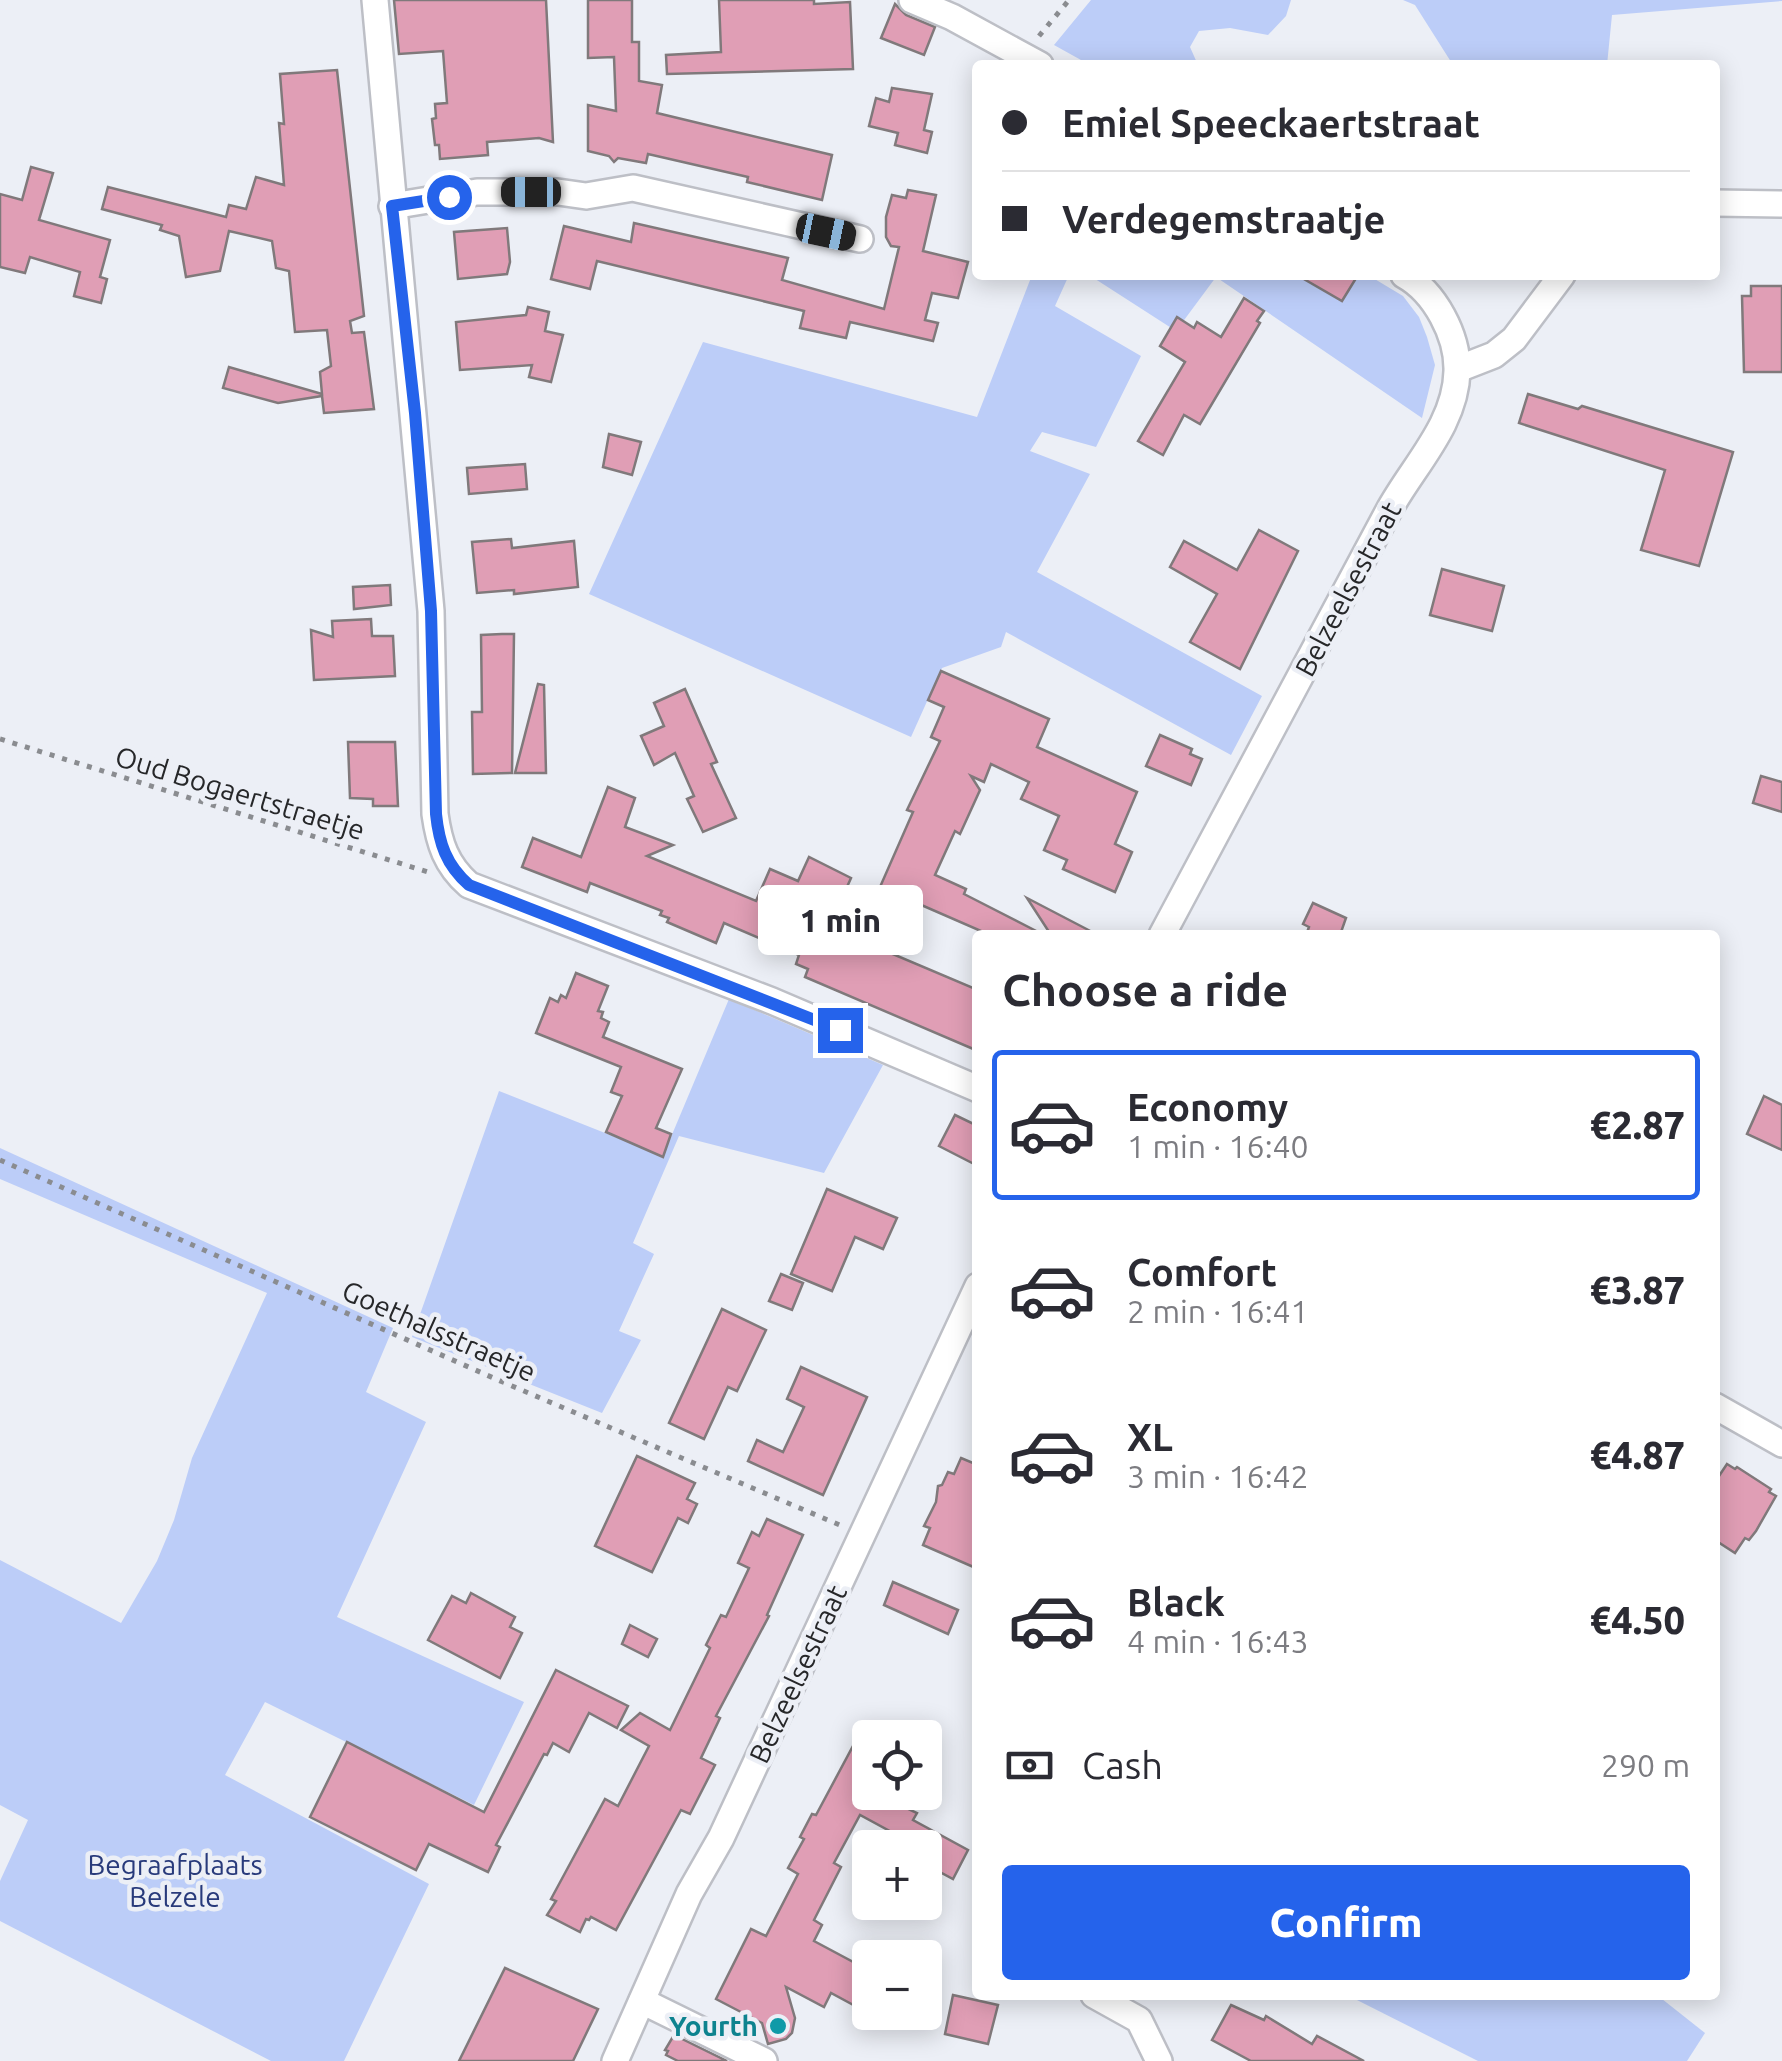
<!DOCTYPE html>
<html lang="en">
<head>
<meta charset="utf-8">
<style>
  :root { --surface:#fff; --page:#f2f2f3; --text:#2b2b33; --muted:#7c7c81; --line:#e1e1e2; --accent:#2563eb }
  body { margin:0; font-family:Ubuntu,sans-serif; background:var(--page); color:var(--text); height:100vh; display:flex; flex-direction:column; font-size:38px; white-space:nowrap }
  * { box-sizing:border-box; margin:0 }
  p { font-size:32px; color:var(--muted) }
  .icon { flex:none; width:55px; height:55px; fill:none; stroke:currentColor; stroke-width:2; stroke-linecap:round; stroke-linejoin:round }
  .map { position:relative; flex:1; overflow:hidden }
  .panel { position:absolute; left:972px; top:930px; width:748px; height:1070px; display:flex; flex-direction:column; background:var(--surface); border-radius:10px; box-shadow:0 5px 25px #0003 }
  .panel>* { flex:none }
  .hud { position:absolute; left:972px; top:60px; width:748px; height:220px; border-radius:10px; box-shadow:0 5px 25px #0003; display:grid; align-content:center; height:220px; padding:0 30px; background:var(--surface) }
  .fabs { position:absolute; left:852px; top:1720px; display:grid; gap:20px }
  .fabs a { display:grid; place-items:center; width:90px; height:90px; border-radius:10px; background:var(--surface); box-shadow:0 5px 25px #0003; font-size:50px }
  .end { position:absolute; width:45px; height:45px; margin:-22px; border:12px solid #2563eb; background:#fff; box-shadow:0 0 0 5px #fff }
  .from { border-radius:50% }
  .bubble { position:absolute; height:70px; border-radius:10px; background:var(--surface); box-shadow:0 5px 25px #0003; font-size:32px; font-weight:800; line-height:70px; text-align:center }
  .car { position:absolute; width:30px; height:60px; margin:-30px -15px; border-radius:12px; box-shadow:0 0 8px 2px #0007; background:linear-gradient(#222 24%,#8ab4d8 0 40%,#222 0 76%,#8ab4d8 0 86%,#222 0) }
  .hud b { display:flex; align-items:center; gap:35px; height:95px; font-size:38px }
  .hud b+b { border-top:2px solid var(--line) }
  .hud i { width:25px; height:25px; background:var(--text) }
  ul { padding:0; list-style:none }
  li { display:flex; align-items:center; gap:30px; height:150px; margin:0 20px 15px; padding:0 10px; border:5px solid transparent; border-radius:10px }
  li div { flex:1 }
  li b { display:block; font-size:38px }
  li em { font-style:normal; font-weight:800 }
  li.selected { border-color:var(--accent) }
  li>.icon { width:90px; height:90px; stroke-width:1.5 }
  h2 { padding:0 30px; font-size:45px; line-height:120px }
  .pay { display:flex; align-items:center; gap:25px; height:110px; padding:0 30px; font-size:38px }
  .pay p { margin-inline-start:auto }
  .primary-button { display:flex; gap:20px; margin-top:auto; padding:20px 30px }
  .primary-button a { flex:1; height:115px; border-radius:10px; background:var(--accent); color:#fff; font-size:40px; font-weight:800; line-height:115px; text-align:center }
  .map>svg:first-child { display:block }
  .green { fill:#bccdf8 }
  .building { fill:#e09eb5; stroke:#80797b; stroke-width:2.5 }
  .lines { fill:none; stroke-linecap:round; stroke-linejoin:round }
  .street-casing { stroke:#bdbfc6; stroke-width:30 }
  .path { stroke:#8a8c90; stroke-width:5; stroke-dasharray:5 8; stroke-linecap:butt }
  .street { stroke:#fff; stroke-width:25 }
  .route { stroke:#2563eb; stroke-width:12 }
  .culture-dot { fill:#0f9aa8; stroke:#eceff6; stroke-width:4 }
  .labels { text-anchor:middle; stroke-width:9; stroke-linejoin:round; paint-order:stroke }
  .street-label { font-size:28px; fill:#262729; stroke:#eceff6 }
  .park-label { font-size:28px; fill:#283a7b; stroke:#eceff6 }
  .culture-label { font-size:28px; font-weight:bold; fill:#0d838f; stroke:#eceff6; text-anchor:end }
</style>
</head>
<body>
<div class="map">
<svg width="1782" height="2061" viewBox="0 0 1782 2061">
  <rect width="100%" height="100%" fill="#eceff6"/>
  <g class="green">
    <path d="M1091 0H1291L1286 16 1268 35 1230 28 1199 31 1190 47 1198 65H1090L1054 45Z"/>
    <path d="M1403 0H1782V1L1612 15 1607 65H1453L1415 5Z"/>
    <path d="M1032 275H1069L1055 306 1141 356 1096 447 1042 432 1030 451 1090 474 1037 572 1262 696 1231 755 1006 632 1001 647 942 668 911 737 589 594 703 342 977 417Z"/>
    <path d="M1089 275H1368L1403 296 1419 317 1427 337 1435 365 1422 418 1216 277 1176 331Z"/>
    <path d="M729 999 883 1065 824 1173 679 1136 633 1243 654 1254 619 1331 641 1340 602 1413 412 1337 499 1091 663 1156Z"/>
    <path d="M0 1148 393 1328 366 1392 426 1422 337 1617 524 1702 474 1805 265 1702 225 1775 429 1884 344 2061H271L0 1921V1881L28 1820 0 1805V1560L121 1623 157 1561 174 1520 192 1458 267 1293 0 1179Z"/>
    <path d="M1347 1995H1657L1705 2033 1687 2061H1478Z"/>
  </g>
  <g class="building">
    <path d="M394 0H546L553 142 539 138 487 142 488 155 440 159 439 145H435L432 119 436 118 435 104 447 103 443 51 399 54Z"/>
    <path d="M588 0H632V42H639V81L662 85 657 113 832 155 822 200 747 182 748 177 648 154 646 163 618 158 614 162 609 156 588 151V105L616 111 614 57 588 58Z"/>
    <path d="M719 0H814V4L850 2 853 69 667 74 666 55 721 52Z"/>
    <path d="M895 4 906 15 935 27 924 55 881 38Z"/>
    <path d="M337 70 364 316 350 321 352 333 364 332 374 409 324 413 322 396 278 403 223 388 229 367 322 394 320 372 331 366 327 330 295 332 289 271 276 268 272 241 229 231 220 271 186 277 179 236 160 230 162 225 102 209 108 187 226 217 229 205 246 209 256 177 284 185 279 123 284 124 280 74Z"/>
    <path d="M892 88 932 94 924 130 932 132 927 153 895 145 898 133 869 126 876 98 889 102Z"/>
    <path d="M31 167 53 173 39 220 110 240 100 277 107 279 101 303 74 296 80 272 30 257 25 273 0 267V194L22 200Z"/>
    <path d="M908 190 936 195 923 251 968 262 958 298 932 293 925 320 938 323 933 341 850 322 846 338 800 328 804 311 597 261 590 289 551 279 564 226 631 242 634 223 788 258 782 280 884 309 899 247 891 246 886 237V217L892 195 906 198Z"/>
    <path d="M507 228 510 262 507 274 458 279 454 232Z"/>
    <path d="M1297 275H1358L1342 301Z"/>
    <path d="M1751 286H1782V372H1744L1742 296H1751Z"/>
    <path d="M1244 298 1264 311 1257 321 1260 323 1200 424 1184 415 1163 455 1138 441 1185 362 1160 346 1177 317 1194 328 1197 322 1221 337Z"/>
    <path d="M528 307 549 312 545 331 563 335 551 382 529 377 532 365 460 370 456 322 526 315Z"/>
    <path d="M1528 394 1578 409 1582 406 1733 452 1699 566 1641 550 1665 470 1519 423Z"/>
    <path d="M609 434 641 442 632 475 603 467Z"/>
    <path d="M525 464 527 489 469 494 467 468Z"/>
    <path d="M1259 530 1298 551 1240 669 1190 642 1217 594 1170 567 1184 541 1237 570Z"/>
    <path d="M511 539 512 548 574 541 578 587 514 594V590L477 593 472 542Z"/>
    <path d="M1442 569 1504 586 1492 631 1430 615Z"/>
    <path d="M390 585 391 605 354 609 353 587Z"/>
    <path d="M371 619 372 636H393L395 676 314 680 311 630 333 637 332 621Z"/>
    <path d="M502 634H514L512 773 473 774 472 712H482L481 635Z"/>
    <path d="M941 671 1049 719 1037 747 1137 792 1115 844 1132 852 1115 892 1063 869 1067 860 1044 850 1059 816 1021 799 1029 782 991 764 984 782 971 776 980 790 960 834 955 831 935 875 966 889 964 894 1044 935H990L880 887 913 812 907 810 940 741 931 737 944 707 928 700Z"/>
    <path d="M538 684 544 685 546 773H515Z"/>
    <path d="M685 689 717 762 711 764 736 818 703 832 687 799 694 796 675 753 654 765 641 736 664 726 654 703Z"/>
    <path d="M1160 735 1192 749 1190 754 1202 759 1191 785 1146 766Z"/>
    <path d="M348 742H395L398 806H373V799L350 798Z"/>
    <path d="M1761 776 1782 782V812L1753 803Z"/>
    <path d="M608 787 635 798 625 827 673 845 647 856 756 901 770 869 798 881 809 857 851 878 829 927 978 990V1051L805 977 808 969 796 964 799 955 724 923 716 943 667 922 669 918 660 915 662 911 590 883 587 892 522 867 533 838 581 857Z"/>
    <path d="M1027 898 1098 935H1051Z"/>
    <path d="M1313 903 1346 918 1340 935H1306L1309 927 1303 924Z"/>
    <path d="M576 973 608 986 598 1011 603 1012 601 1018 609 1022 603 1037 682 1069 656 1128 671 1134 663 1157 606 1132 622 1096 611 1092 621 1067 536 1033 550 998 558 1002 561 995 566 998Z"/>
    <path d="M1764 1096 1782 1105V1150L1747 1134Z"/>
    <path d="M955 1115 978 1126V1166L939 1146Z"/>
    <path d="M827 1189 897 1218 883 1249 855 1237 832 1291 791 1274Z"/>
    <path d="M781 1274 803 1283 792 1310 769 1301Z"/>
    <path d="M722 1309 766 1330 737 1391 728 1387 704 1439 669 1423Z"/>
    <path d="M801 1367 867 1397 823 1495 748 1461 757 1440 783 1452 804 1407 787 1399Z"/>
    <path d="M637 1456 695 1483 687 1499 697 1504 688 1523 678 1518 652 1572 595 1546Z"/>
    <path d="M961 1458 978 1465V1569L923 1545 930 1528 924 1526 936 1502 938 1486 942 1485 948 1472 954 1474Z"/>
    <path d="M1727 1464 1735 1469 1737 1467 1771 1489 1769 1492 1776 1496 1756 1531 1749 1540 1745 1538 1735 1553 1715 1540V1482Z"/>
    <path d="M767 1519 803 1535 767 1615 769 1616 716 1716 720 1718 701 1758 715 1765 690 1814 681 1810 616 1930 591 1917 589 1920 586 1919 580 1932 547 1915 556 1901 551 1899 605 1799 618 1806 649 1746 621 1730 640 1713 670 1730 710 1648 706 1645 721 1615 726 1617 749 1568 738 1563 752 1532 759 1536Z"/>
    <path d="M893 1582 958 1610 948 1634 884 1605Z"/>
    <path d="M471 1593 515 1617 510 1627 522 1633 500 1678 428 1640 452 1596 466 1603Z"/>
    <path d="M630 1625 657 1639 648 1657 622 1644Z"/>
    <path d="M556 1670 628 1706 617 1728 589 1713 569 1752 553 1743 547 1755 544 1754 496 1845 500 1847 488 1872 429 1844 416 1870 310 1817 347 1742 484 1812Z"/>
    <path d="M853 1746 870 1755V1792H909L902 1806 917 1813 913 1820 968 1850 953 1879 925 1864V1848H904L908 1841 860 1815 834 1863 841 1867 814 1920 822 1925 814 1941 870 1971V2014L831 1993 824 2007 786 1987 795 2018 792 2033 786 2039 768 2044 762 2023 716 1999 751 1929 766 1936 798 1874 788 1868 804 1839 800 1837 812 1814 816 1815Z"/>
    <path d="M505 1968 598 2009 573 2061H459Z"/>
    <path d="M953 1995 998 2005 988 2044 945 2034Z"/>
    <path d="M1231 2005 1264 2020 1266 2016 1312 2044 1317 2036 1364 2061H1251L1212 2040Z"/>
    <path d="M674 2035 727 2061H678L666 2055 668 2051 665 2050Z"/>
  </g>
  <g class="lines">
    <defs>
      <g id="street">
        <path d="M375 0 431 611 435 814C439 843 446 865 469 885L772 1001 978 1089"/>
        <path d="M912 0 952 17 1040 65"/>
        <path d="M1715 203 1782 204"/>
        <path d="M392 206 477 192H558L586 196 633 188 860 239"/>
        <path d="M1458 369 1494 355 1514 339 1562 275"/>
        <path d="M1162 935C1237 794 1312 653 1388 512 1412 467 1456 425 1457 371 1458 336 1435 292 1404 275"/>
        <path d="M1715 1406 1782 1444"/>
        <path d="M1094 1995 1139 2020 1159 2061"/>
        <path d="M642 2001 764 2061"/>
        <path d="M615 2061 689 1894 721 1838 978 1286"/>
      </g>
    </defs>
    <use href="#street" class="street-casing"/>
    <g class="path">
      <path d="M1039 36 1069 0"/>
      <path d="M0 739 428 872"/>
      <path d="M0 1160 498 1380 842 1526"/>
    </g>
    <use href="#street" class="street"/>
  </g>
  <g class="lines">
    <path class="route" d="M449 197 392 206 415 413 431 611 436 814C439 843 446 865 469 885L840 1030"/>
  </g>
  <circle class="culture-dot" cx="778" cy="2026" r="10"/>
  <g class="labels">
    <g class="street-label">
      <text transform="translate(1348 589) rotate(-62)" y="10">Belzeelsestraat</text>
      <text transform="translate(240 793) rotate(17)" y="10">Oud Bogaertstraetje</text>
      <text transform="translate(439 1331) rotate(24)" y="10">Goethalsstraetje</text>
      <text transform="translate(798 1674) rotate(-65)" y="10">Belzeelsestraat</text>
    </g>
    <g class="park-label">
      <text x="175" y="1875">Begraafplaats<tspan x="175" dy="32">Belzele</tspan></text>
    </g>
    <g class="culture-label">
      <text x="758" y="2036">Yourth</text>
    </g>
  </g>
</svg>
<div class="fabs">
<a><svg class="icon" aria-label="locate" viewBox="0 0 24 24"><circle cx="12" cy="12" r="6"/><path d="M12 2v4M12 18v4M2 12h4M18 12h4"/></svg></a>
<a>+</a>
<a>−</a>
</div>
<i class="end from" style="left:449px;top:197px"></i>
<i class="end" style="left:840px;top:1030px"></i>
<div class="bubble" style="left:758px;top:885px;width:165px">1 min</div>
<i class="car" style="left:531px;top:192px;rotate:270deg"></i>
<i class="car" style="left:826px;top:232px;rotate:102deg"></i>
<div class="hud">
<b><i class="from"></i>Emiel Speeckaertstraat</b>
<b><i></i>Verdegemstraatje</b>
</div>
<section class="panel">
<h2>Choose a ride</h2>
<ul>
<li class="selected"><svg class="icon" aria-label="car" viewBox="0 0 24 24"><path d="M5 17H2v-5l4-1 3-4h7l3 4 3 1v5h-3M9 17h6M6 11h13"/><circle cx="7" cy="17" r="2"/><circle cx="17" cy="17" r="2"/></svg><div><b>Economy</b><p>1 min · 16:40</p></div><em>€2.87</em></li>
<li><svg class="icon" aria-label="car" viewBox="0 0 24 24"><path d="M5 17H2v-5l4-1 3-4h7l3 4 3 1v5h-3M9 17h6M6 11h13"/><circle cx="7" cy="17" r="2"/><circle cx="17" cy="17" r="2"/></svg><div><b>Comfort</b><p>2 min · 16:41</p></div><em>€3.87</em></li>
<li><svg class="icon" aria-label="car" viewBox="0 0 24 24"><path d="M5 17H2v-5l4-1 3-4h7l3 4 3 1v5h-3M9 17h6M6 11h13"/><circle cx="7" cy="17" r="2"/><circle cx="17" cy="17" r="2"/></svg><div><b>XL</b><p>3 min · 16:42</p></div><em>€4.87</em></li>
<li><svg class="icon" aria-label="car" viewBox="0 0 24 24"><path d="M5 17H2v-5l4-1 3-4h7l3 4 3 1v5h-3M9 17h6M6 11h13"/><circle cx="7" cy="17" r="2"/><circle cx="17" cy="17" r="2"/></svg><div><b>Black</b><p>4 min · 16:43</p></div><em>€4.50</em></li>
</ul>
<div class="pay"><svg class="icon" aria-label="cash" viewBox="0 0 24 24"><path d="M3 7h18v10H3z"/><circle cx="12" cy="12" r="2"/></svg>Cash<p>290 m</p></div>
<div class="primary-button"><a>Confirm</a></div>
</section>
</div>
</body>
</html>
